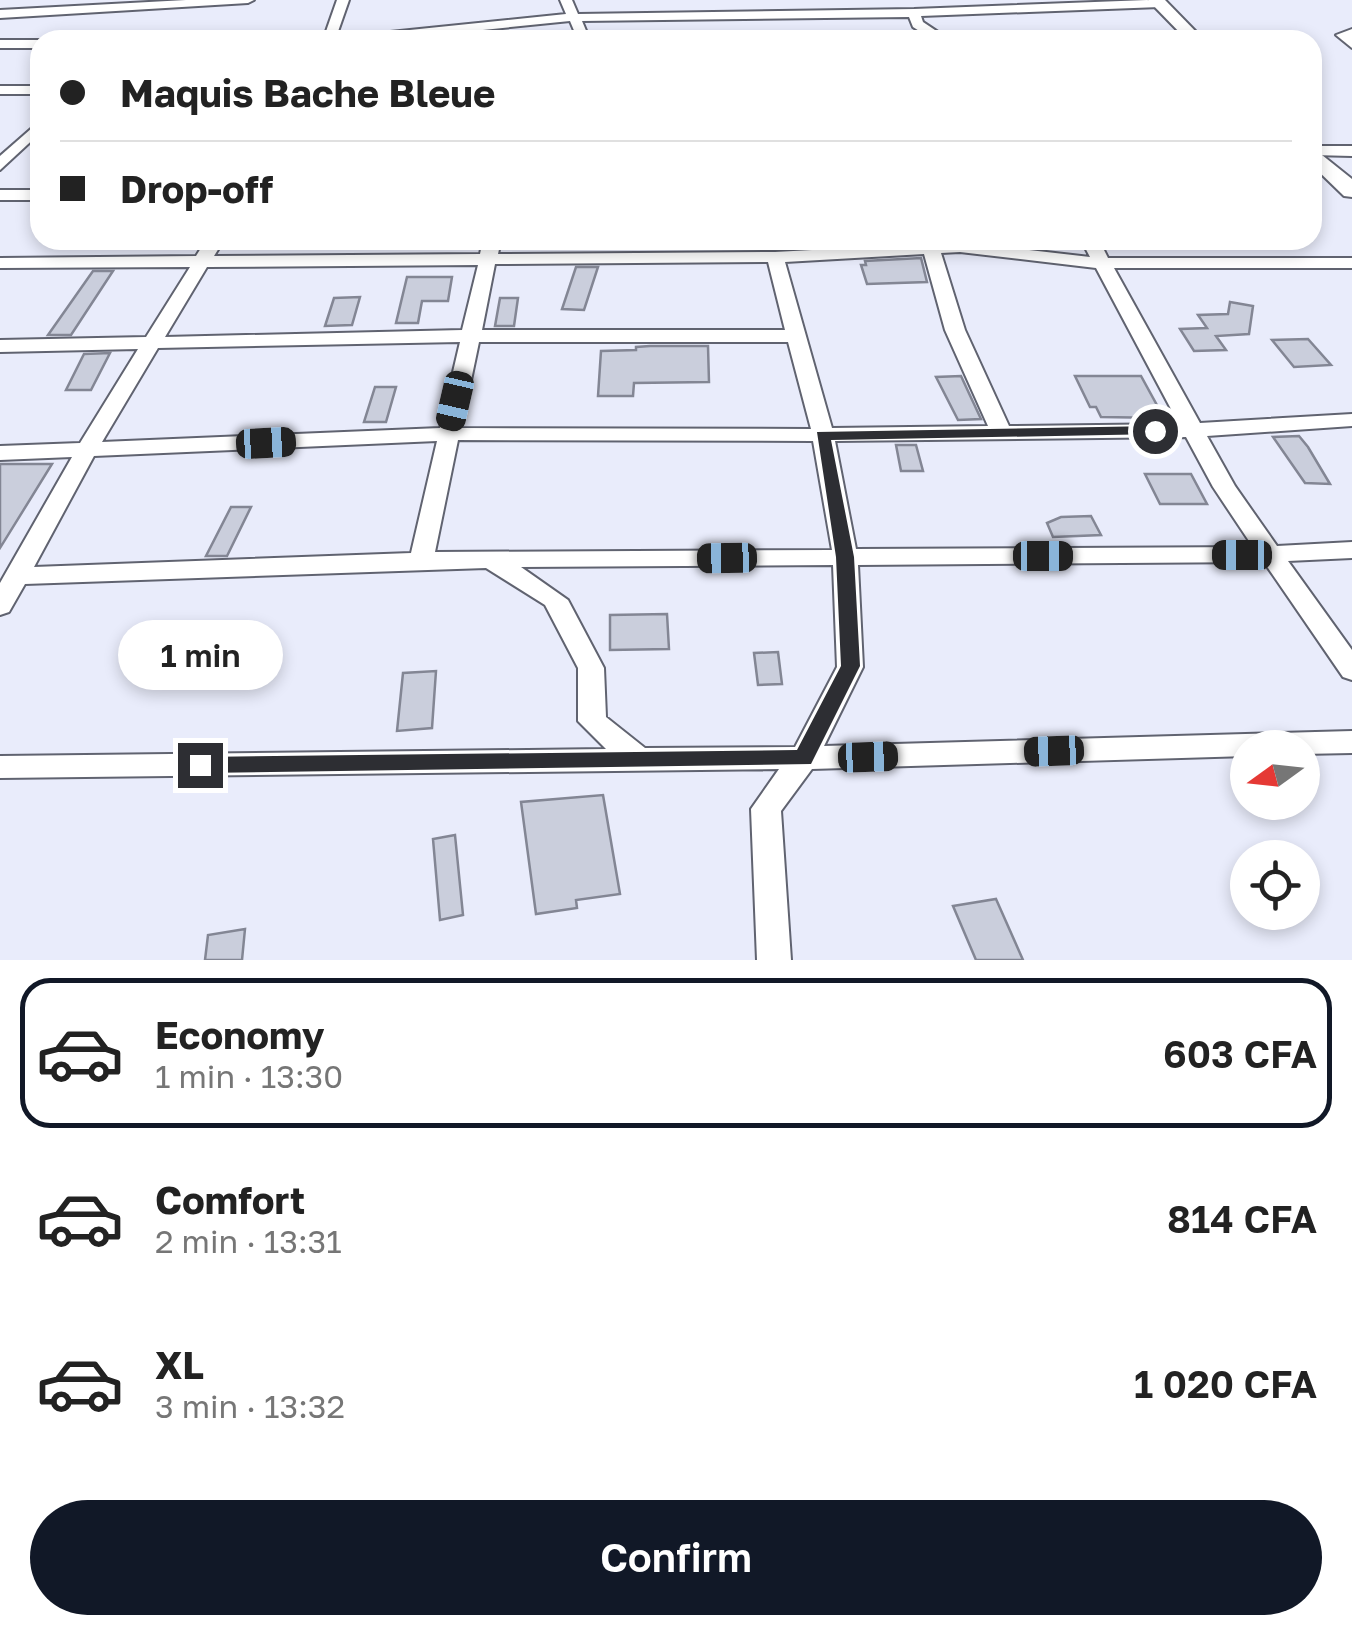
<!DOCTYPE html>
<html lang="en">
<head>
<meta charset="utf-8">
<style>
  :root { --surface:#fff; --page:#f6f6f6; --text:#222; --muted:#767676; --line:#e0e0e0; --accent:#111827 }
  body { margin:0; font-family:"Golos Text",sans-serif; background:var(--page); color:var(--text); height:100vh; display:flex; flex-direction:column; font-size:38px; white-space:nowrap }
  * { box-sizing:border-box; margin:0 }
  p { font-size:32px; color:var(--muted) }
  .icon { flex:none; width:55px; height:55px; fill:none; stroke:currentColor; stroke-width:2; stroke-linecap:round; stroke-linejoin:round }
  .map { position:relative; height:960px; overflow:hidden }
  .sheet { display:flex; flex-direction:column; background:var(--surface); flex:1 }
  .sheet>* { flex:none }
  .guide { position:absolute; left:30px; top:30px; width:1292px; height:220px; border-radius:30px; box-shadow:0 5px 15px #0003; display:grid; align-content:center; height:220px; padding:0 30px; background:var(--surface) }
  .needle { width:65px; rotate:255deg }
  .tools { position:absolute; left:1230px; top:730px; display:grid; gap:20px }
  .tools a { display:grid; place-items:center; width:90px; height:90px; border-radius:50%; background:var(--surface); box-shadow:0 5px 15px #0003; font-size:50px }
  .end { position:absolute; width:45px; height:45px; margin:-22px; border:12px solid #2d2e33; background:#fff; box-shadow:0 0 0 5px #fff }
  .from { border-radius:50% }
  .bubble { position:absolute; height:70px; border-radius:35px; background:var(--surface); box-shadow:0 5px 15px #0003; font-size:32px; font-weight:600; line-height:70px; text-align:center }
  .car { position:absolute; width:30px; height:60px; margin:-30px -15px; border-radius:12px; box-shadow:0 0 8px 2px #0007; background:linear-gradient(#222 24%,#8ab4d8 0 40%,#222 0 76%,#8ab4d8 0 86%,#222 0) }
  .guide b { display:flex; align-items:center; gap:35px; height:95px; font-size:38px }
  .guide b+b { border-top:2px solid var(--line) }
  .guide i { width:25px; height:25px; background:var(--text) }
  ul { padding:18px 0 0; list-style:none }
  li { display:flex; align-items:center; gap:30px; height:150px; margin:0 20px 15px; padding:0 10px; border:5px solid transparent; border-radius:30px }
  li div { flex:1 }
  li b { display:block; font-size:38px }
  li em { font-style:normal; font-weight:600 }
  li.current { border-color:var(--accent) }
  li>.icon { width:90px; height:90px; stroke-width:1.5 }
  .button { display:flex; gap:20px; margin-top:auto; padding:20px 30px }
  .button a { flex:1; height:115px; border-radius:60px; background:var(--accent); color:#fff; font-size:40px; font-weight:600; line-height:115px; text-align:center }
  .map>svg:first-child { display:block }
  .building { fill:#cacedc; stroke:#838694; stroke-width:2.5 }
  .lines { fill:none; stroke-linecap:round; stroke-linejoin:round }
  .street-casing { stroke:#606370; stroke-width:4 }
  .secondary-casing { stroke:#606370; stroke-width:4 }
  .street { fill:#fff; fill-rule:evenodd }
  .secondary { fill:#fff; fill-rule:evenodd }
  .route { fill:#2d2e33 }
</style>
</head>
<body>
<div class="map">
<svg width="1352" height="960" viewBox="0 0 1352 960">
  <rect width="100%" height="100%" fill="#e9ecfb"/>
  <g class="building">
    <path d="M921 258 927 282 867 284 861 265H866L865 261Z"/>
    <path d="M576 267H598L584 310 562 309Z"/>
    <path d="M93 271H113L71 335H48Z"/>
    <path d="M407 277H452L448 301H422L418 323H396Z"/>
    <path d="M360 297 352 325 325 326 334 298Z"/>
    <path d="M500 298H518L514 326H495Z"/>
    <path d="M1230 302 1253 306 1249 334 1216 336 1226 350 1194 351 1180 329 1207 328 1198 315 1228 314Z"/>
    <path d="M1308 339 1331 365 1294 367 1272 340Z"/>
    <path d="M650 346H708L709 382 634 383 633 396H598L601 351 636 350V347Z"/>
    <path d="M110 353 91 390H66L84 354Z"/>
    <path d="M961 376 967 389 981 419 958 420 936 377Z"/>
    <path d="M1075 376H1141L1164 418 1101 417 1096 407H1090Z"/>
    <path d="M375 387H396L386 422H364Z"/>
    <path d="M1299 436 1308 447 1330 484 1305 483 1273 437Z"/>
    <path d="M896 445H916L923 471H901Z"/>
    <path d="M0 464H52L0 548Z"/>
    <path d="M1145 474H1191L1207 504H1160Z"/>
    <path d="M231 507H251L227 556H206Z"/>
    <path d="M1091 516 1101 535 1053 537 1047 523 1061 517Z"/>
    <path d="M667 614 669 649 610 650V615Z"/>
    <path d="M778 652 782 684 758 685 754 653Z"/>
    <path d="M436 671 432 728 397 731 403 673Z"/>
    <path d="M603 795 620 894 576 900 577 908 536 914 521 802Z"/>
    <path d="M455 835 463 915 440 920 433 839Z"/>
    <path d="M996 899 1023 960H976L953 906Z"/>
    <path d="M245 929 242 960H205L208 935Z"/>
  </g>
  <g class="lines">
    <defs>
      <g id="street">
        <path d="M186 0H254L248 3 0 18V10Z"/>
        <path d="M337 0H349L335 40H323Z"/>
        <path d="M560 0H572L578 14 914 9 1147 0 1166 3 1160 7 921 16 923 22 938 32V40H926L927 36 913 27 909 17 582 21 590 40H578L570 21 384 40H345L351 36 566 14Z"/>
        <path d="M1352 29V48L1336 35Z"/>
        <rect x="0" y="40" width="40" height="8"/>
        <rect x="0" y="86" width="40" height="8"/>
        <path d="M40 121V133L0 170V156Z"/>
        <path d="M1312 146H1352V156L1312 155Z"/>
        <rect x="0" y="190" width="40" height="10"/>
        <path d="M206 240H224L214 256 480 254 483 240H501L498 254 775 252 960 242 1090 257 1081 240H1099L1108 258H1352V268H1114L1200 423 1352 414V426L1207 436 1235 486 1277 546 1352 542V558L1288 561 1352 650V680L1343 677 1264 562 858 565 863 667 824 746 1352 731V753L1302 754V748H1248V756L812 769 781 811 791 960H757L751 809 779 769 0 778V756L606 749 578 721V668L545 605 486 568 25 584 9 612 0 615V583L72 457 0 460V446L80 443 138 349 0 352V340L146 337 190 267 0 268V258L196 256ZM960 252 1096 268 1179 424 1009 426 965 330 941 253ZM924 254 945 330 988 426 832 428 785 262ZM768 262 785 330H482L495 264ZM478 265 462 330 165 337 207 267ZM460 342 440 428 102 442 158 348ZM479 342H788L811 429 461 428ZM1186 437 1213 487 1253 547 856 549 835 441ZM458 440 813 441 832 550 435 552ZM437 441 411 553 34 567 94 456ZM833 565 837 667 795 747 645 748 606 717 604 668 568 600 521 567Z"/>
      </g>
      <g id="secondary">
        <path d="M1148 0H1165L1204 40H1187Z"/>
        <path d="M1312 147 1352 179V197L1344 196 1312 165Z"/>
      </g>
    </defs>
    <use href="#street" class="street-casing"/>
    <use href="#secondary" class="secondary-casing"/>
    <use href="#street" class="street"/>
    <use href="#secondary" class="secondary"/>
  </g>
  <path class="route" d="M1155 426 1162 431 1160 434 831 440 854 557 860 666 811 764 200 773 189 765 200 757 797 750 841 666 836 557 817 432Z"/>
</svg>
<div class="tools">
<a><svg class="needle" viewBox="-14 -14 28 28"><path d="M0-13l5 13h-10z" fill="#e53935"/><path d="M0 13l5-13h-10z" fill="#767676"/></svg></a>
<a><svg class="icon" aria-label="locate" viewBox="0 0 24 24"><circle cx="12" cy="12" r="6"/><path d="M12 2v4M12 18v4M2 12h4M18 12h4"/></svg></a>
</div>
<i class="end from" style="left:1155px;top:431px"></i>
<i class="end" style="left:200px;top:765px"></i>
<div class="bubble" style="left:118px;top:620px;width:165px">1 min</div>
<i class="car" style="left:455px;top:401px;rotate:193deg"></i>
<i class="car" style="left:266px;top:443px;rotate:87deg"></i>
<i class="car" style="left:1242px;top:555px;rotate:270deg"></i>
<i class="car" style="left:1043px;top:556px;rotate:90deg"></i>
<i class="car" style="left:727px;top:558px;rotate:269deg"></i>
<i class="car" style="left:1054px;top:751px;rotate:268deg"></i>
<i class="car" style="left:868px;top:757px;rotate:88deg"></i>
<div class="guide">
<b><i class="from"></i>Maquis Bache Bleue</b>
<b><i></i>Drop-off</b>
</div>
</div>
<section class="sheet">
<ul>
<li class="current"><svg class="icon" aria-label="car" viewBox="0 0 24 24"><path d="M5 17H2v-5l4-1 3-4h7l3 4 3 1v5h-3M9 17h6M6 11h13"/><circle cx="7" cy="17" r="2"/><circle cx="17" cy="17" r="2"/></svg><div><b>Economy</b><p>1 min · 13:30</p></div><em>603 CFA</em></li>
<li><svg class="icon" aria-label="car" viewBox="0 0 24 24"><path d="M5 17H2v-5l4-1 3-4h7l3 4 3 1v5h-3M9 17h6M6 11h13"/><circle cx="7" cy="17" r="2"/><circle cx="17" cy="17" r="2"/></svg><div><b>Comfort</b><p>2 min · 13:31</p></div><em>814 CFA</em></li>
<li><svg class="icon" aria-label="car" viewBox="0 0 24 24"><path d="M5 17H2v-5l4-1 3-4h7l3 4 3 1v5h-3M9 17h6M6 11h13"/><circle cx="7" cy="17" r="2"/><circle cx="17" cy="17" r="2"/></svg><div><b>XL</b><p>3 min · 13:32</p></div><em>1 020 CFA</em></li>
</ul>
<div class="button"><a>Confirm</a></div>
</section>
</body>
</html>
